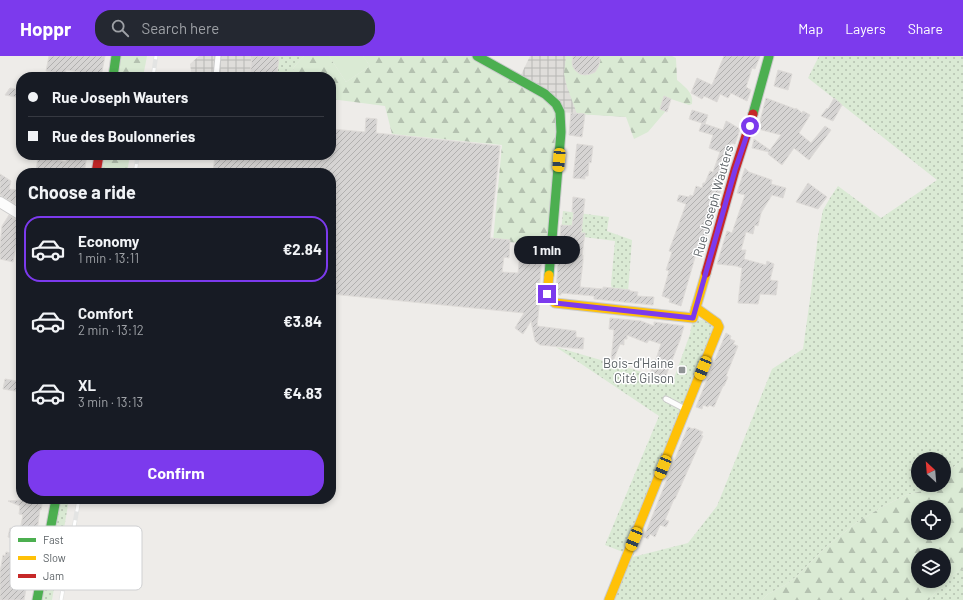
<!DOCTYPE html>
<html lang="en">
<head>
<meta charset="utf-8">
<style>
  :root { --surface:#171b24; --page:#242831; --text:#f1f3f6; --muted:#9ea1a6; --line:#363941; --accent:#7c3aed }
  body { margin:0; font-family:Barlow,sans-serif; background:var(--page); color:var(--text); height:100vh; display:flex; flex-direction:column; font-size:15px; white-space:nowrap }
  * { box-sizing:border-box; margin:0 }
  p { font-size:13px; color:var(--muted) }
  .icon { flex:none; width:22px; height:22px; fill:none; stroke:currentColor; stroke-width:2; stroke-linecap:round; stroke-linejoin:round }
  .map { position:relative; flex:1; overflow:hidden }
  .panel { position:absolute; left:16px; top:112px; width:320px; height:336px; display:flex; flex-direction:column; background:var(--surface); border-radius:16px; box-shadow:0 2px 6px #0003 }
  .panel>* { flex:none }
  .top-card { position:absolute; left:16px; top:16px; width:320px; height:88px; border-radius:16px; box-shadow:0 2px 6px #0003; display:grid; align-content:center; height:88px; padding:0 12px; background:var(--surface) }
  .needle { width:26px; rotate:334deg }
  .controls { position:absolute; left:911px; top:396px; display:grid; gap:8px }
  .controls a { display:grid; place-items:center; width:40px; height:40px; border-radius:50%; background:var(--surface); box-shadow:0 2px 6px #0003; font-size:20px }
  .end { position:absolute; width:18px; height:18px; margin:-9px; border:5px solid #7c3aed; background:#fff; box-shadow:0 0 0 2px #fff }
  .from { border-radius:50% }
  .bubble { position:absolute; height:28px; border-radius:14px; background:var(--surface); box-shadow:0 2px 6px #0003; font-size:13px; font-weight:700; line-height:28px; text-align:center }
  .car { position:absolute; width:12px; height:24px; margin:-12px -6px; border-radius:5px; box-shadow:0 0 3px 1px #0007; background:linear-gradient(#f5c518 24%,#345 0 40%,#f5c518 0 76%,#345 0 86%,#f5c518 0) }
  .top-card b { display:flex; align-items:center; gap:14px; height:38px; font-size:15px }
  .top-card b+b { border-top:1px solid var(--line) }
  .top-card i { width:10px; height:10px; background:var(--text) }
  ul { padding:0; list-style:none }
  li { display:flex; align-items:center; gap:12px; height:66px; margin:0 8px 6px; padding:0 4px; border:2px solid transparent; border-radius:16px }
  li div { flex:1 }
  li b { display:block; font-size:15px }
  li em { font-style:normal; font-weight:700 }
  li.selected { border-color:var(--accent) }
  li>.icon { width:36px; height:36px; stroke-width:1.5 }
  h2 { padding:0 12px; font-size:18px; line-height:48px }
  .cta { display:flex; gap:8px; margin-top:auto; padding:8px 12px }
  .cta a { flex:1; height:46px; border-radius:16px; background:var(--accent); color:#fff; font-size:16px; font-weight:700; line-height:46px; text-align:center }
  header { display:flex; align-items:center; gap:24px; box-sizing:border-box; height:56px; padding:0 20px; background:var(--accent); color:#fff }
  header strong { font-size:19px }
  nav { display:flex; gap:22px; margin-inline-start:auto; font-size:14px }
  .search { width:280px; height:36px; background:var(--page); display:flex; align-items:center; gap:10px; box-sizing:border-box; padding:0 14px; border-radius:16px; color:var(--muted); font-size:15px }
  .map>svg:first-child { display:block }
  .industrial { fill:url(#industrial-grid) }
  .grass { fill:url(#grass-dots) }
  .forest { fill:url(#forest-firs); fill-rule:evenodd }
  .pitch { fill:#daead4 }
  .building { fill:url(#building-hatch); stroke:#dedbd8 }
  .lines { fill:none; stroke-linecap:round; stroke-linejoin:round }
  .lane-casing { stroke:#cacaca; stroke-width:7 }
  .street-casing { stroke:#cacaca; stroke-width:12 }
  .fast-casing { stroke:#c9caca; stroke-width:11 }
  .slow-casing { stroke:#c9caca; stroke-width:11 }
  .jam-casing { stroke:#c9caca; stroke-width:11 }
  .lane { stroke:#fcfcfc; stroke-width:5 }
  .street { stroke:#fcfcfc; stroke-width:10 }
  .fast { stroke:#4caf50; stroke-width:9 }
  .slow { stroke:#ffc107; stroke-width:9 }
  .jam { stroke:#c62828; stroke-width:9 }
  .rail-casing { stroke:#e3e4e3; stroke-width:4.5 }
  .rail { stroke:#fff; stroke-width:3; stroke-dasharray:9; stroke-linecap:butt }
  .route { stroke:#7c3aed; stroke-width:5 }
  .poi-dot { fill:#909495; stroke:#fff; stroke-width:1.5 }
  .labels { text-anchor:middle; stroke-width:3; stroke-linejoin:round; paint-order:stroke }
  .street-label { font-size:13px; fill:#5e6468; stroke:#fff }
  .poi-label { font-size:13px; fill:#5e6468; stroke:#fff; text-anchor:end }
  .key { fill:#fff; stroke:#cfd0d2; stroke-width:1 }
  .key-label { font-size:11px; fill:#5e6468 }
</style>
</head>
<body>
<header>
<strong>Hoppr</strong>
<div class="search"><svg class="icon" aria-label="search" viewBox="0 0 24 24"><circle cx="10" cy="10" r="6"/><path d="M15 15l6 6"/></svg>Search here</div>
<nav><a>Map</a><a>Layers</a><a>Share</a></nav>
</header>
<div class="map">
<svg width="963" height="544" viewBox="0 0 963 544">
  <defs>
    <pattern id="industrial-grid" width="8" height="8" patternUnits="userSpaceOnUse"><rect width="8" height="8" fill="#dfddda"/><path d="M0 4h8M4 0v8" fill="none" stroke="#b8b7b5"/></pattern>
    <pattern id="grass-dots" width="8" height="8" patternUnits="userSpaceOnUse"><rect width="8" height="8" fill="#daead4"/><path d="M2 2h.1M6 6h.1" fill="none" stroke="#b4c1b0" stroke-width="1.8" stroke-linecap="round"/></pattern>
    <pattern id="forest-firs" width="22" height="20" patternUnits="userSpaceOnUse"><rect width="22" height="20" fill="#daead4"/><path d="M5 1l3.5 6h-7zM16 11l3.5 6h-7z" fill="#b4c1b0"/></pattern>
    <pattern id="building-hatch" width="6" height="6" patternUnits="userSpaceOnUse"><rect width="6" height="6" fill="#d6d4d3"/><path d="M-1 1l2-2M0 6l6-6M5 7l2-2" fill="none" stroke="#b1b0af"/></pattern>
  </defs>
  <rect width="100%" height="100%" fill="#eeece9"/>
  <g class="industrial">
    <path d="M199 0H267L265 21H192L190 8Z"/>
    <path d="M530 0H611L626 61 560 56 519 23Z"/>
  </g>
  <g class="grass">
    <path d="M267 0H304L294 11 292 21H265Z"/>
    <path d="M819 0H963V404L944 418V403H918V429H933L930 433 906 439 882 451 856 467 826 491 797 520 785 529 768 538 762 544H609L628 498 605 489 659 360 556 291 673 325 690 278 693 262 717 267 633 501 688 487 717 450 772 313 803 293 810 243 818 180 823 154 830 142 838 130 881 162 937 124 808 22Z"/>
    <path d="M563 155 609 161 607 175 632 184 628 236 612 234 611 228 615 185 561 178Z"/>
    <path d="M56 443H69L52 544H37Z"/>
    <path d="M963 513V544H929L947 522Z"/>
  </g>
  <g class="forest">
    <path d="M116 0H147L143 21H113Z"/>
    <path d="M304 0H329L346 26 370 10 363 0H477L556 48 551 189 493 185 502 89 392 78 385 50 331 43V21H292L294 11Z"/>
    <path d="M566 0H672L676 2 677 24C685 31 694 37 692 48L689 49 668 42 665 56 648 76 634 83 626 61 577 58 567 31 564 18Z"/>
    <path d="M99 99H130L127 117H96Z"/>
    <path d="M963 404V513L947 522 929 544H762L768 538 785 529 797 520 826 491 856 467 882 451 906 439 930 433 934 429H944V418ZM918 451H944V477H918ZM918 499H944V525H918Z"/>
  </g>
  <path class="pitch" d="M329 0H363L370 10 346 26Z"/>
  <g class="building">
    <path d="M49 0H105L101 21H79L80 16 66 14 65 21H51L52 16 46 15Z"/>
    <path d="M252 0 279 1 277 18 262 17V21H250Z"/>
    <path d="M573 0H599L600 5 598 11 595 16 590 18 585 19 580 18 575 14 573 11 572 6Z"/>
    <path d="M724 0H760L755 13 752 12 748 25 746 31 751 34 747 45 731 37 728 42 720 38 717 46 704 40 702 43 691 37 697 22 712 29Z"/>
    <path d="M778 14 792 18 788 34 774 30Z"/>
    <path d="M10 32 21 34V42L5 39Z"/>
    <path d="M664 40 671 43 667 56 660 53Z"/>
    <path d="M766 42 795 53 796 52 802 57 803 55 810 59 799 77 811 87 825 70 831 74 809 104 794 92 782 109 768 98 769 96 752 92 754 83 770 94 781 79 758 73Z"/>
    <path d="M834 42 842 49 833 65 821 60 827 52 828 53Z"/>
    <path d="M692 54 708 59 705 68 689 63Z"/>
    <path d="M571 57 585 58 582 81 569 79Z"/>
    <path d="M366 62 377 63 376 77 500 90 490 182 510 184 509 202 504 201 502 216 518 217 520 197H526L527 186H543L539 237 540 243 537 270 576 275V281L584 282 583 293 540 289 535 285 531 265 523 278 515 272 524 257 331 238V117H213L215 99H331V73L365 76Z"/>
    <path d="M726 65 730 67 740 73 735 88 731 87 723 111 727 112 715 154 700 199 696 198 681 250 669 246 670 243 662 240 669 215 666 214 672 196 669 195 686 148 677 145 679 139 689 141 690 139 693 140 696 130 702 132 703 127H705L710 115 713 116 720 96 709 92 713 79 699 75 702 67 723 74Z"/>
    <path d="M577 88 593 90 591 107 589 106 588 120H585V123L573 122Z"/>
    <path d="M38 99 49 101V102L66 106 67 99H87L84 117H36Z"/>
    <path d="M745 112 749 116 772 124 771 128 786 132 783 142 772 139 761 157 758 170 755 169 753 178 746 176 741 194H746L744 203 766 209 767 205 774 208 770 224 778 225 776 239 760 238 758 248 738 247 742 212 736 210 717 208 727 175 732 177 745 139 737 137Z"/>
    <path d="M0 118 11 125 9 133 17 134 15 148 0 139Z"/>
    <path d="M808 127 827 141 818 153 796 146Z"/>
    <path d="M573 141 585 143 581 177H585L582 199H583V206L580 231 603 233V231L630 234V235L638 236 637 240 654 241 653 249 594 243V240L561 237V239H559L556 235 561 169 572 170 574 156H572Z"/>
    <path d="M9 159 18 165H21V187L17 184 13 206 0 203V189L2 170Z"/>
    <path d="M610 262 641 265 654 270V266L684 270 680 284 665 322 651 316 652 312H651L655 306 661 288 649 284 647 287 627 279V283H624V289L620 288 613 305H611L614 274 609 273Z"/>
    <path d="M726 277 731 280 730 283 735 285 733 288 738 290 726 320 728 321 724 330H723L714 351 709 349 708 351 703 349 702 353 696 351Z"/>
    <path d="M5 323 17 325 16 328H21V336L3 333Z"/>
    <path d="M688 371 693 373 694 372 703 376 701 379 703 380 675 443H674L665 464 669 465 666 471 660 469 655 481 650 478 648 483 644 481Z"/>
    <path d="M23 443H43L41 454 40 453 38 468 24 544H0V516L3 499 5 500 6 496 11 497 12 482 8 481 10 472 20 474 23 459 19 458 20 450 8 445 22 444Z"/>
  </g>
  <g class="lines">
    <defs>
      <g id="lane">
        <path d="M216 21 218 0"/>
        <path d="M666 343 685 353"/>
      </g>
      <path id="street" d="M0 146 21 159"/>
      <g id="fast">
        <path d="M477 0 545 38 556 48 560 56 561 76 549 219"/>
        <path d="M113 21 116 0"/>
        <path d="M753 58 769 0"/>
        <path d="M37 544 56 443"/>
      </g>
      <g id="slow">
        <path d="M549 219 547 238 555 247 693 262 706 217"/>
        <path d="M609 544 719 271 717 267 696 252"/>
      </g>
      <g id="jam">
        <path d="M96 117 99 99"/>
        <path d="M706 217 735 114 753 58"/>
      </g>
    </defs>
    <use href="#lane" class="lane-casing"/>
    <use href="#street" class="street-casing"/>
    <use href="#fast" class="fast-casing"/>
    <use href="#slow" class="slow-casing"/>
    <use href="#jam" class="jam-casing"/>
    <use href="#lane" class="lane"/>
    <use href="#street" class="street"/>
    <use href="#fast" class="fast"/>
    <use href="#slow" class="slow"/>
    <use href="#jam" class="jam"/>
    <defs>
      <g id="rail">
        <path d="M153 21 156 0"/>
        <path d="M135 117 138 99"/>
        <path d="M61 544 79 443"/>
      </g>
    </defs>
    <use href="#rail" class="rail-casing"/>
    <use href="#rail" class="rail"/>
  </g>
  <g class="lines">
    <path class="route" d="M547 238 555 247 693 262 735 114 750 70"/>
  </g>
  <rect class="poi-dot" x="678" y="310" width="8" height="8" rx="2"/>
  <g class="labels">
    <g class="street-label">
      <text transform="translate(713 145) rotate(-74)" y="5">Rue Joseph Wauters</text>
    </g>
    <g class="poi-label">
      <text x="674" y="312">Bois-d'Haine<tspan x="674" dy="15">Cité Gilson</tspan></text>
    </g>
  </g>
  <rect x="10" y="470" width="132" height="64" rx="6" class="key"/>
  <rect x="18" y="482" width="18" height="4" fill="#4caf50"/>
  <rect x="18" y="500" width="18" height="4" fill="#ffc107"/>
  <rect x="18" y="518" width="18" height="4" fill="#c62828"/>
  <g class="key-label">
    <text x="43" y="488">Fast</text>
    <text x="43" y="506">Slow</text>
    <text x="43" y="524">Jam</text>
  </g>
</svg>
<div class="controls">
<a><svg class="needle" viewBox="-14 -14 28 28"><path d="M0-13l5 13h-10z" fill="#e53935"/><path d="M0 13l5-13h-10z" fill="#9ea1a6"/></svg></a>
<a><svg class="icon" aria-label="locate" viewBox="0 0 24 24"><circle cx="12" cy="12" r="6"/><path d="M12 2v4M12 18v4M2 12h4M18 12h4"/></svg></a>
<a><svg class="icon" aria-label="layers" viewBox="0 0 24 24"><path d="M12 4l9 5-9 5-9-5zM3 14l9 5 9-5"/></svg></a>
</div>
<i class="end from" style="left:750px;top:70px"></i>
<i class="end" style="left:547px;top:238px"></i>
<div class="bubble" style="left:514px;top:180px;width:66px">1 min</div>
<i class="car" style="left:559px;top:104px;rotate:185deg"></i>
<i class="car" style="left:703px;top:312px;rotate:202deg"></i>
<i class="car" style="left:663px;top:411px;rotate:202deg"></i>
<i class="car" style="left:634px;top:483px;rotate:202deg"></i>
<div class="top-card">
<b><i class="from"></i>Rue Joseph Wauters</b>
<b><i></i>Rue des Boulonneries</b>
</div>
<section class="panel">
<h2>Choose a ride</h2>
<ul>
<li class="selected"><svg class="icon" aria-label="car" viewBox="0 0 24 24"><path d="M5 17H2v-5l4-1 3-4h7l3 4 3 1v5h-3M9 17h6M6 11h13"/><circle cx="7" cy="17" r="2"/><circle cx="17" cy="17" r="2"/></svg><div><b>Economy</b><p>1 min · 13:11</p></div><em>€2.84</em></li>
<li><svg class="icon" aria-label="car" viewBox="0 0 24 24"><path d="M5 17H2v-5l4-1 3-4h7l3 4 3 1v5h-3M9 17h6M6 11h13"/><circle cx="7" cy="17" r="2"/><circle cx="17" cy="17" r="2"/></svg><div><b>Comfort</b><p>2 min · 13:12</p></div><em>€3.84</em></li>
<li><svg class="icon" aria-label="car" viewBox="0 0 24 24"><path d="M5 17H2v-5l4-1 3-4h7l3 4 3 1v5h-3M9 17h6M6 11h13"/><circle cx="7" cy="17" r="2"/><circle cx="17" cy="17" r="2"/></svg><div><b>XL</b><p>3 min · 13:13</p></div><em>€4.83</em></li>
</ul>
<div class="cta"><a>Confirm</a></div>
</section>
</div>
</body>
</html>
